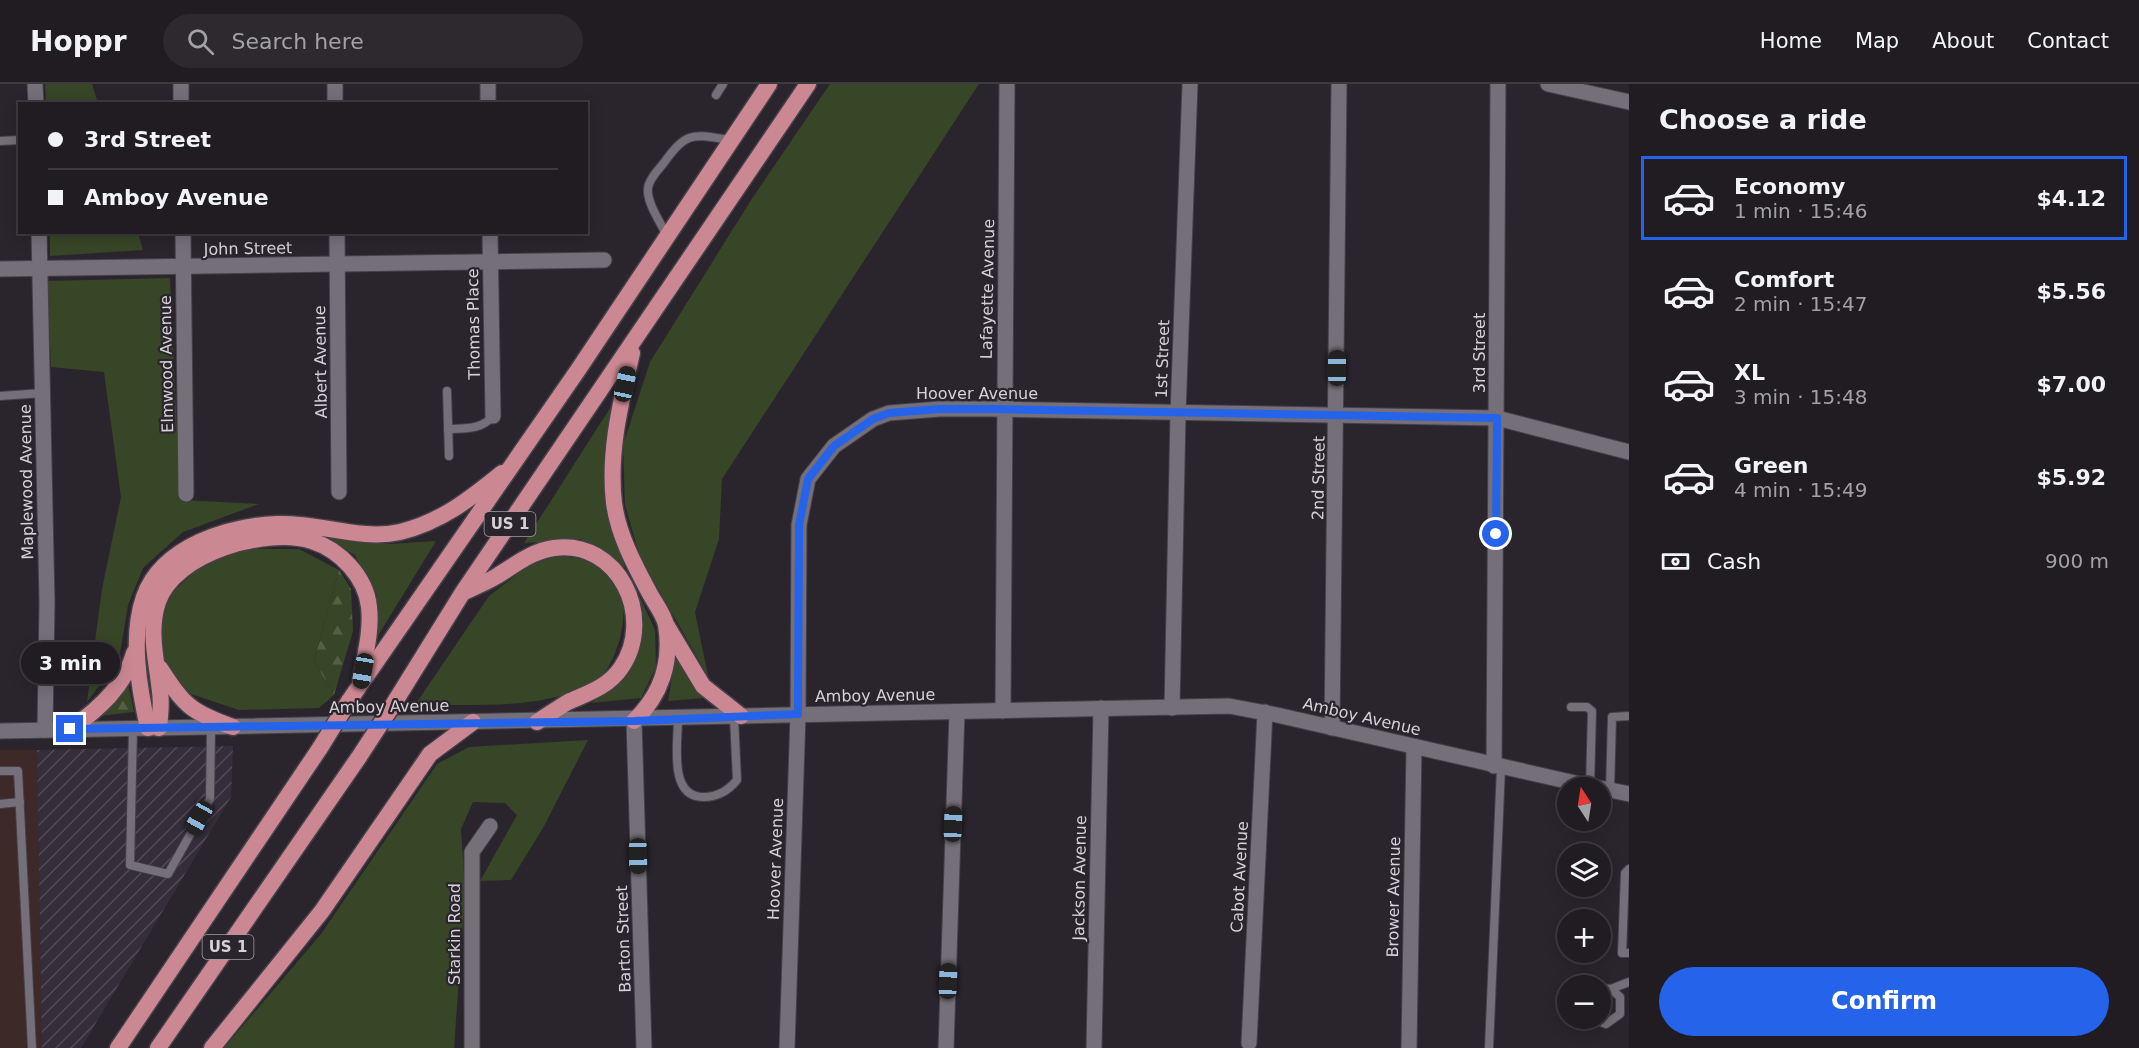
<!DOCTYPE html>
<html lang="en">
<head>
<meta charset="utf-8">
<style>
  :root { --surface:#201c22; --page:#2d292f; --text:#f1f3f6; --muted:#a2a1a5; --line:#3d3a40; --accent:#2563eb }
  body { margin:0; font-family:"DejaVu Sans",sans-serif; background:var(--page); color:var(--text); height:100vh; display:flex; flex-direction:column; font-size:22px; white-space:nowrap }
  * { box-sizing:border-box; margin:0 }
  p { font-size:20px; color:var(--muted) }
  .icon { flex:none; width:33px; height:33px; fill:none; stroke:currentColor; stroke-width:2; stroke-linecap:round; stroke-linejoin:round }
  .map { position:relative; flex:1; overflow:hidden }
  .panel { display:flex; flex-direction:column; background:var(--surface); width:510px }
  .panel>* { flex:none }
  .hud { position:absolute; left:18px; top:18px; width:570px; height:132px; border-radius:0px; box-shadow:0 3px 15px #0003,0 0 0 2px var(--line); display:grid; align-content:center; height:132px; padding:0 30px; background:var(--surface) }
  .needle { width:39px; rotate:348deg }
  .tools { position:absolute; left:1557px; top:693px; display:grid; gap:12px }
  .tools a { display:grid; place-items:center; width:54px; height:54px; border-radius:50%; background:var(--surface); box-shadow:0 3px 15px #0003,0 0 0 2px var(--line); font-size:30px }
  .end { position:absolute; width:27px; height:27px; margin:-14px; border:8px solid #2563eb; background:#fff; box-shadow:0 0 0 3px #fff }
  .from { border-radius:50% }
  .bubble { position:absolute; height:42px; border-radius:21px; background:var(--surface); box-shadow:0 3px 15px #0003,0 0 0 2px var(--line); font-size:20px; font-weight:800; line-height:42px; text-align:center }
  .car { position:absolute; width:18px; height:36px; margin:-18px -9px; border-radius:8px; box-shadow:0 0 4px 2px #0007; background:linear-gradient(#222 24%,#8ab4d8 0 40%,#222 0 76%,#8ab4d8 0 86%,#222 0) }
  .hud b { display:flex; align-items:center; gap:21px; height:57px; font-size:22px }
  .hud b+b { border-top:2px solid var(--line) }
  .hud i { width:15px; height:15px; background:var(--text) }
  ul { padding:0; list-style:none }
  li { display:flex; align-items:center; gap:18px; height:84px; margin:0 12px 9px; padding:0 18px; border:3px solid transparent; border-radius:0px }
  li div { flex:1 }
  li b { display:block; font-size:22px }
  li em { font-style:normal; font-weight:800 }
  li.active { border-color:var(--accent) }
  li>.icon { width:54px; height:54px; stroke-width:1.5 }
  h2 { padding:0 30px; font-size:27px; line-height:72px }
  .pay { display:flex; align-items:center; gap:15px; height:66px; padding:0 30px; font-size:22px }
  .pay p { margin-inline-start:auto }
  .cta { display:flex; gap:12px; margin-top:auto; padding:12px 30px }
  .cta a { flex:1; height:69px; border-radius:36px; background:var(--accent); color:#fff; font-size:24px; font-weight:800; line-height:69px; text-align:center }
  header { display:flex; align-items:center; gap:36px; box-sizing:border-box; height:84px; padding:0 30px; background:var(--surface); border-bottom:2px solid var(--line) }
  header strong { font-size:28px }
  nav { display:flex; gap:33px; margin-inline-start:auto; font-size:21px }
  .search { width:420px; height:54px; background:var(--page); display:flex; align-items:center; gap:15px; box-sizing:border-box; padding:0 21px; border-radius:33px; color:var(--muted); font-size:22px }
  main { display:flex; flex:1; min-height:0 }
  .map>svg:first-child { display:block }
  .commercial { fill:#3d2928 }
  .industrial { fill:url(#industrial-furrows) }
  .green { fill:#374626 }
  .forest { fill:url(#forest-firs) }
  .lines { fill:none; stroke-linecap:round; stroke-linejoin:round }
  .service-casing { stroke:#454148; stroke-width:10 }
  .minor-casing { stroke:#454148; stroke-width:17 }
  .tertiary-casing { stroke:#454148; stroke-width:17 }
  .trunk-casing { stroke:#454148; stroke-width:19 }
  .service { stroke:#756f79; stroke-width:8 }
  .minor { stroke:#756f79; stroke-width:15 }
  .tertiary { stroke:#756f79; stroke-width:15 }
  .trunk { stroke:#cc8892; stroke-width:16 }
  .trunk-bridge-casing { stroke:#454148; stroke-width:19; stroke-linecap:butt }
  .trunk-bridge { stroke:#cc8892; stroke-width:16 }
  .route { stroke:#2563eb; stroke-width:8 }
  .labels { text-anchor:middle; stroke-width:4.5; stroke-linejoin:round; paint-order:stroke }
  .shield { fill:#2a252d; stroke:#a29da4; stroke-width:1.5 }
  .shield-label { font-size:15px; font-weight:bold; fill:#d5d1d7 }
  .street-label { font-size:16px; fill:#d5d1d7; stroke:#2a252d }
</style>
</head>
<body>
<header>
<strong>Hoppr</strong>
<div class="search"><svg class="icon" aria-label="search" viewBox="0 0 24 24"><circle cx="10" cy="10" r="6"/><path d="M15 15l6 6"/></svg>Search here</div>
<nav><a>Home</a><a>Map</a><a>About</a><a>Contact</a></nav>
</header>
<main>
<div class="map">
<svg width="1629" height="964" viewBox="0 0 1629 964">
  <defs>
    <pattern id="industrial-furrows" width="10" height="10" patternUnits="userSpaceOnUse" patternTransform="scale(1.5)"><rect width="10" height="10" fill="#362d3b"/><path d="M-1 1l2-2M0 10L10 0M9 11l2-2" fill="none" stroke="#524a57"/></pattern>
    <pattern id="forest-firs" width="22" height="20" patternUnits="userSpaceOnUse" patternTransform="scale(1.5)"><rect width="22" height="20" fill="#374626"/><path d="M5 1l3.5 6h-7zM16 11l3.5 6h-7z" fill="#536045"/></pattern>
  </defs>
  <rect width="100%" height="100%" fill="#2a252d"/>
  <path class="commercial" d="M0 666H37L42 964H0Z"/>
  <path class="industrial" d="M233 662 231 713 81 964H42L37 666Z"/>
  <g class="green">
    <path d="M45 0H92L98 19H46Z"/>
    <path d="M830 0H979L722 395 719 455 695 528 708 592 640 473 625 421 623 361 650 278 751 116Z"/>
    <path d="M50 149H138L143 166 50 172Z"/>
    <path d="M170 194 180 416 259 420 183 448 143 484 128 521 119 575 87 618 102 505 121 413 104 288 51 283 47 197Z"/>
    <path d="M612 321 603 390 617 456 625 484 581 455 524 459Z"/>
    <path d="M322 452 390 460 436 457 376 555 377 511 355 471Z"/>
    <path d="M244 465H299L339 486 314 577 334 611 319 624 239 626 182 607 161 573 158 552 169 512 198 484Z"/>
    <path d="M557 472C568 474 583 473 593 478 607 484 621 507 623 522 626 543 614 585 596 597 548 627 470 620 415 621L489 512 528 482Z"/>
    <path d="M639 511 655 546 656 583 641 614 591 619 618 601 638 569Z"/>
    <path d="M676 571 704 614 668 617Z"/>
    <path d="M588 656 543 744 511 796 480 797 517 731 505 719 473 718 461 745 465 809 454 964H224L321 850 437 680 469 663Z"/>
  </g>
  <g class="forest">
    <path d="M339 486 351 505 353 547 334 611 314 577Z"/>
    <path d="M128 600 134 628 99 632Z"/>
  </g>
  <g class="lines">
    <defs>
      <g id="service">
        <path d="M716 11 723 0"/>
        <path d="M0 57 20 56"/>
        <path d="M667 152C661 139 646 118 648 104 649 95 658 86 663 80 687 47 691 50 730 56"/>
        <path d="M447 307 449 372"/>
        <path d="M0 312 43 309"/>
        <path d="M448 345C466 344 481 346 493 332"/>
        <path d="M1571 623H1587L1592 627 1590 702"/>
        <path d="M678 635C678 659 668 714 704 713 718 713 728 707 737 696L734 633"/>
        <path d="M133 644 130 781 168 790 210 715 211 643"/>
        <path d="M0 687H18L32 964"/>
        <path d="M1610 706 1612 633 1629 632"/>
        <path d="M0 720 20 718"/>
        <path d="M1629 785 1625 789 1622 869H1629"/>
        <path d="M1600 904 1611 905 1629 898"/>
        <path d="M1591 934 1606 940 1620 930V913L1611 905"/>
        <path d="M1489 964 1501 683"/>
      </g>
      <g id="minor">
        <path d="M35 0 36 20"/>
        <path d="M181 0V20"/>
        <path d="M335 0V20"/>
        <path d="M488 0V20"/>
        <path d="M1548 0 1629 18"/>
        <path d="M39 148 47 518 45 646"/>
        <path d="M183 148 186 410"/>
        <path d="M337 148 339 408"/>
        <path d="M490 148 493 332"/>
        <path d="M0 185 604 176"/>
        <path d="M1172 624 1178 330 1190 0"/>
        <path d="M1003 627 1007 0"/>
        <path d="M634 637 644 964"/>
        <path d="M1332 644 1339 0"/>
        <path d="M1494 682 1498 0"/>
        <path d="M1249 959 1265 628"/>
        <path d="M472 964V768L490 742"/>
        <path d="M787 964 798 630 799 441 808 395 834 362 873 335 889 329 939 325H991L1497 334 1629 368"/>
        <path d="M946 964 957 628"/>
        <path d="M1094 964 1101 624"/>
        <path d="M1409 964 1414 663"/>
      </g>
      <g id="tertiary">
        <path d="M0 647C410 640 820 631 1229 622L1277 631 1597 704"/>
        <path d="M1600 704 1629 710"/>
      </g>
      <g id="trunk">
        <path d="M632 269C621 318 608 368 614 419 618 450 634 480 649 508 654 518 664 530 666 541 672 578 661 611 634 637"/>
        <path d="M464 508C475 503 487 498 497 492 515 481 532 467 554 464 618 455 656 533 621 584 608 603 588 609 568 618 558 624 548 631 537 638"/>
        <path d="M667 542 703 602 741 632"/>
        <path d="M160 584C184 621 190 628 233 643"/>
        <path d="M349 617 578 286 769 0"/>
        <path d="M391 624 463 508 808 0"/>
        <path d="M148 644C139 604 130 553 144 513 162 462 229 442 277 440 318 438 360 457 400 448 441 438 470 415 502 389"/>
        <path d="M159 644C160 632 162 619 160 608 157 577 148 548 158 518 175 468 267 443 312 457 340 466 366 493 369 523 372 548 364 575 360 599"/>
        <path d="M70 645C98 626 125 602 134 569"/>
        <path d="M118 964 320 664"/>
        <path d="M158 964 359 673"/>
        <path d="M212 964 322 827 430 670 473 638"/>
      </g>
    </defs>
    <use href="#service" class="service-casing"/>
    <use href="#minor" class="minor-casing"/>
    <use href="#tertiary" class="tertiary-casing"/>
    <use href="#trunk" class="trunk-casing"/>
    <use href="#service" class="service"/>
    <use href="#minor" class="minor"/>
    <use href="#tertiary" class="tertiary"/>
    <use href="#trunk" class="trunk"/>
    <defs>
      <g id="trunk-bridge">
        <path d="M320 664 349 617"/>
        <path d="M359 673 391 624"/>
      </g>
    </defs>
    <use href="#trunk-bridge" class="trunk-bridge-casing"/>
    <use href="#trunk-bridge" class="trunk-bridge"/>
  </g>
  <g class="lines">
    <path class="route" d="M70 645 634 637 798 630 799 441 808 395 834 362 873 335 889 329 939 325H991L1497 334 1496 450"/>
  </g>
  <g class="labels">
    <g class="shield">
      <rect x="484.5" y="428" width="51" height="24" rx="4.5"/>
      <rect x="202.5" y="851" width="51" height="24" rx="4.5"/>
    </g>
    <g class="shield-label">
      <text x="510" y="445">US 1</text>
      <text x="228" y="868">US 1</text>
    </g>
    <g class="street-label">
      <text transform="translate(248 164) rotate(-1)" y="6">John Street</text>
      <text transform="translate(987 205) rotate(-89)" y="6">Lafayette Avenue</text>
      <text transform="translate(473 240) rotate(-91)" y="6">Thomas Place</text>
      <text transform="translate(1479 269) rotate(-90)" y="6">3rd Street</text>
      <text transform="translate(1162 275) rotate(-88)" y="6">1st Street</text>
      <text transform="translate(320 278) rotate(-91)" y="6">Albert Avenue</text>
      <text transform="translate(166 280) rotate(-91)" y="6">Elmwood Avenue</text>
      <text x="977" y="315">Hoover Avenue</text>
      <text transform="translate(1318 394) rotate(-89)" y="6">2nd Street</text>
      <text transform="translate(26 398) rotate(-91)" y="6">Maplewood Avenue</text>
      <text transform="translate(875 611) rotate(-1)" y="6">Amboy Avenue</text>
      <text transform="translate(389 622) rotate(-1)" y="6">Amboy Avenue</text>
      <text transform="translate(1362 632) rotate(13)" y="6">Amboy Avenue</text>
      <text transform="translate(775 775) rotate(-88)" y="6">Hoover Avenue</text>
      <text transform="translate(1239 793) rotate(-87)" y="6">Cabot Avenue</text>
      <text transform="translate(1079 794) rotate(-89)" y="6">Jackson Avenue</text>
      <text transform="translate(1393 813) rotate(-89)" y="6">Brower Avenue</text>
      <text transform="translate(454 850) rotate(-90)" y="6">Starkin Road</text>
      <text transform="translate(623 855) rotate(-92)" y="6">Barton Street</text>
    </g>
  </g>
</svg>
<div class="tools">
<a><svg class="needle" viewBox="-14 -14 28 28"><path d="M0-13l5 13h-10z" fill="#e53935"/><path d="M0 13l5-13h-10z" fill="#a2a1a5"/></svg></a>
<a><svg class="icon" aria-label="layers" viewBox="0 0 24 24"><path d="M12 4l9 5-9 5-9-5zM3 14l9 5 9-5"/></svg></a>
<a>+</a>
<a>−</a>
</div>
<i class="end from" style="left:1496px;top:450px"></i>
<i class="end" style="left:70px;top:645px"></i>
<div class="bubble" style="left:21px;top:558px;width:99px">3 min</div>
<i class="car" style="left:1337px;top:284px;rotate:0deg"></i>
<i class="car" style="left:625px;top:300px;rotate:12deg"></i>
<i class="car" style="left:363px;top:587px;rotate:190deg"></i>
<i class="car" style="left:199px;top:734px;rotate:209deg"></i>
<i class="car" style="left:953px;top:740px;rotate:2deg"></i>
<i class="car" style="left:638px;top:772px;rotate:179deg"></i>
<i class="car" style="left:948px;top:897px;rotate:2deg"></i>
<div class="hud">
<b><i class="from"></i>3rd Street</b>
<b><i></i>Amboy Avenue</b>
</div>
</div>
<section class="panel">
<h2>Choose a ride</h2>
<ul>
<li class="active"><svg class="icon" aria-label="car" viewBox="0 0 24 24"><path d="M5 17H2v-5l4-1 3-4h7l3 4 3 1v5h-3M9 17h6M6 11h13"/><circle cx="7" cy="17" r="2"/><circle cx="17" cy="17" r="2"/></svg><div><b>Economy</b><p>1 min · 15:46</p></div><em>$4.12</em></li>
<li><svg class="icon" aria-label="car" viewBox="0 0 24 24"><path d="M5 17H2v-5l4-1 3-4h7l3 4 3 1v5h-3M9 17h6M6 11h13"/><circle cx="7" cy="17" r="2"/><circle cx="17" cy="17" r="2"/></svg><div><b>Comfort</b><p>2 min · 15:47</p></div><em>$5.56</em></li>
<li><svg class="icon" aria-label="car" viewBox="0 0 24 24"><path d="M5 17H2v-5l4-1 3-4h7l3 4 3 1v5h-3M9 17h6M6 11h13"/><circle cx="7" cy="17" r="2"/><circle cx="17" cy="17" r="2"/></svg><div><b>XL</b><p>3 min · 15:48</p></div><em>$7.00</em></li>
<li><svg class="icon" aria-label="car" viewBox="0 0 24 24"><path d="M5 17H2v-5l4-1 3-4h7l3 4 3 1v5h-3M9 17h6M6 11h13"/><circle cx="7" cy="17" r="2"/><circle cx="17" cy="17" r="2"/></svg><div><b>Green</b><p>4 min · 15:49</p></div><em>$5.92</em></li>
</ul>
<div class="pay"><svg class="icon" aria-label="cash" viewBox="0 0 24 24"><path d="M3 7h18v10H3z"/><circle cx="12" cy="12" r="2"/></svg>Cash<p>900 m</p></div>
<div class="cta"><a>Confirm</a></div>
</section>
</main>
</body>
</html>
